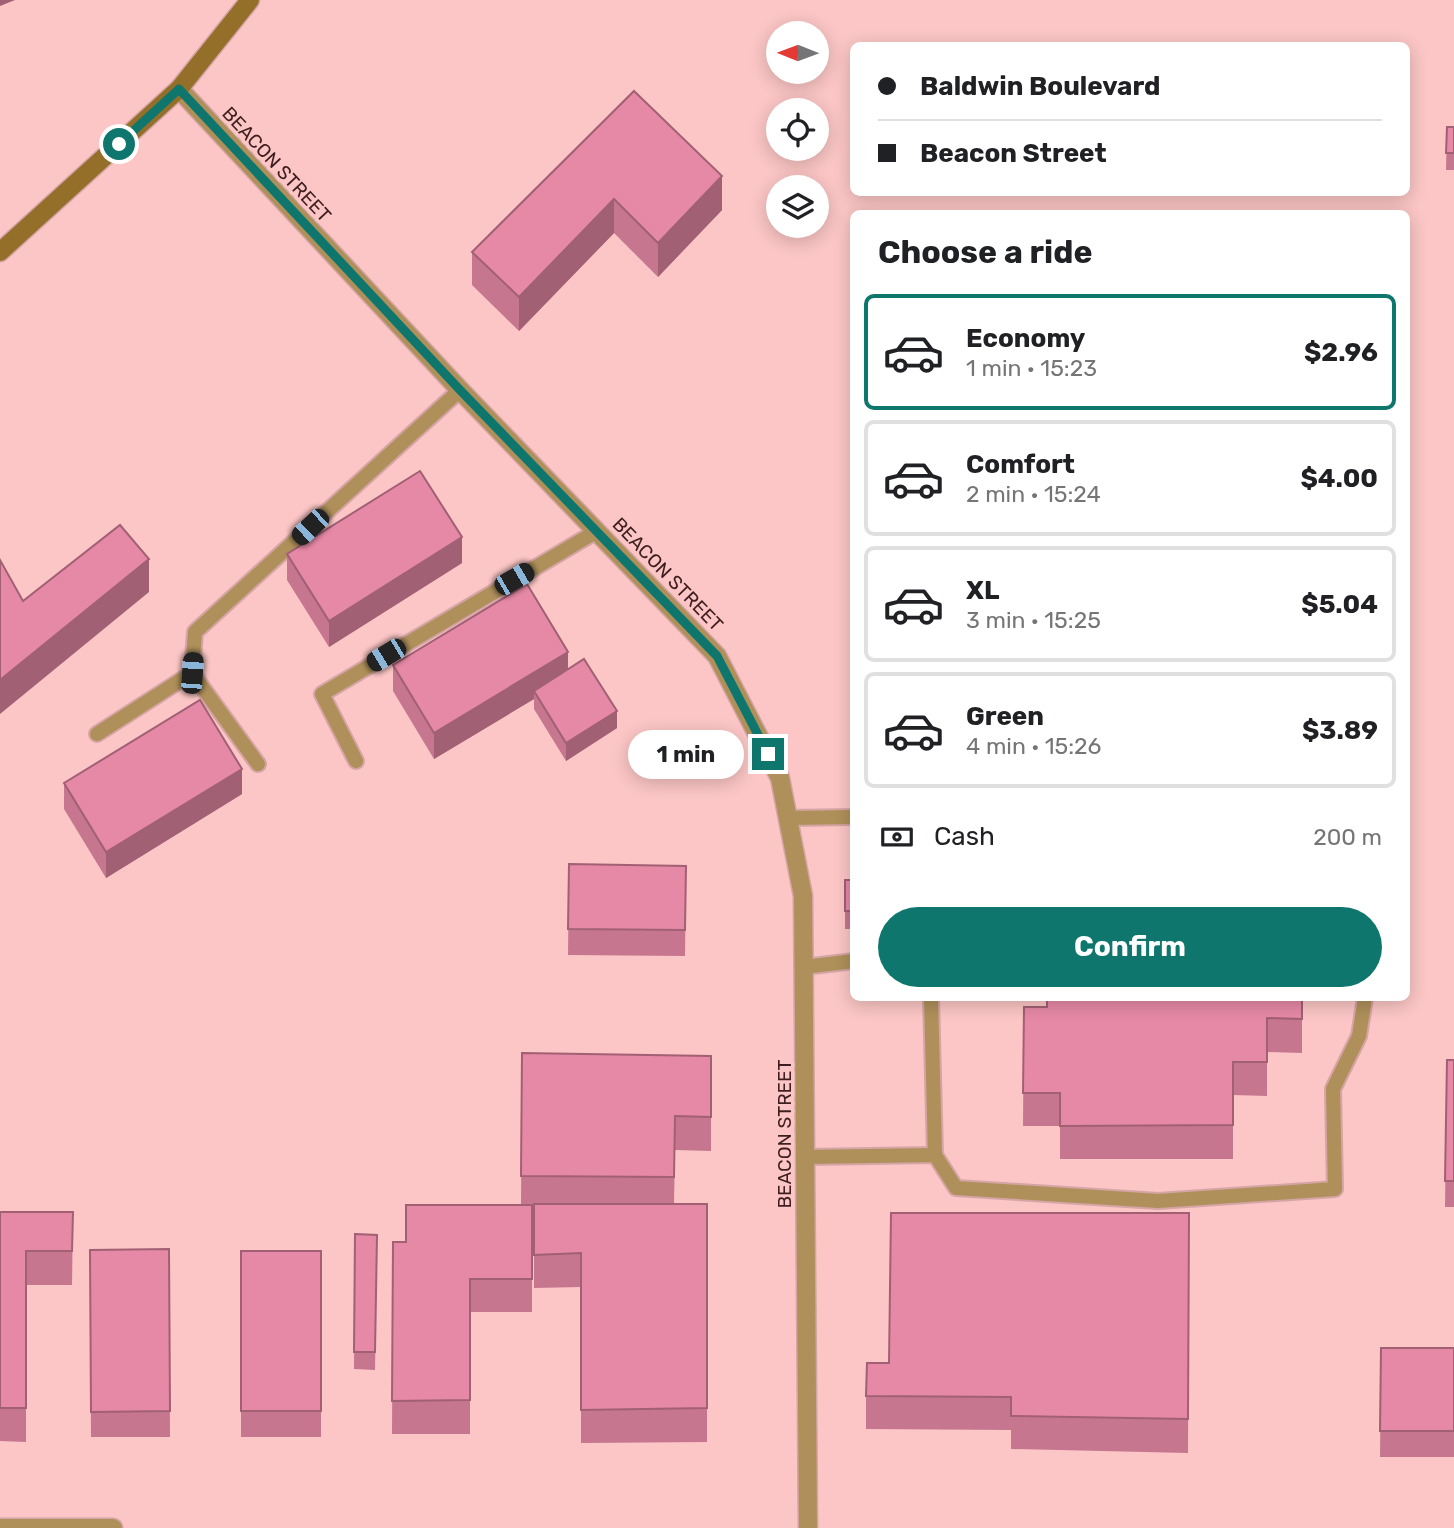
<!DOCTYPE html>
<html lang="en">
<head>
<meta charset="utf-8">
<style>
  :root { --surface:#fff; --page:#f6f6f6; --text:#202124; --muted:#757577; --line:#e0e0e0; --accent:#0f766e }
  body { margin:0; font-family:Rubik,sans-serif; background:var(--page); color:var(--text); height:100vh; display:flex; flex-direction:column; font-size:26px; white-space:nowrap }
  * { box-sizing:border-box; margin:0 }
  p { font-size:23px; color:var(--muted) }
  .icon { flex:none; width:38px; height:38px; fill:none; stroke:currentColor; stroke-width:2; stroke-linecap:round; stroke-linejoin:round }
  .map { position:relative; flex:1; overflow:hidden }
  .side { position:absolute; left:850px; top:210px; width:560px; height:791px; display:flex; flex-direction:column; background:var(--surface); border-radius:10px; box-shadow:0 4px 18px #0003 }
  .side>* { flex:none }
  .guide { position:absolute; left:850px; top:42px; width:560px; height:154px; border-radius:10px; box-shadow:0 4px 18px #0003; display:grid; align-content:center; height:154px; padding:0 28px; background:var(--surface) }
  .needle { width:46px; rotate:271deg }
  .fabs { position:absolute; left:766px; top:21px; display:grid; gap:14px }
  .fabs a { display:grid; place-items:center; width:63px; height:63px; border-radius:50%; background:var(--surface); box-shadow:0 4px 18px #0003; font-size:35px }
  .end { position:absolute; width:32px; height:32px; margin:-16px; border:9px solid #0f766e; background:#fff; box-shadow:0 0 0 4px #fff }
  .from { border-radius:50% }
  .bubble { position:absolute; height:49px; border-radius:24px; background:var(--surface); box-shadow:0 4px 18px #0003; font-size:23px; font-weight:700; line-height:49px; text-align:center }
  .car { position:absolute; width:21px; height:42px; margin:-21px -10px; border-radius:9px; box-shadow:0 0 5px 2px #0007; background:linear-gradient(#222 24%,#8ab4d8 0 40%,#222 0 76%,#8ab4d8 0 86%,#222 0) }
  .guide b { display:flex; align-items:center; gap:24px; height:66px; font-size:26px }
  .guide b+b { border-top:2px solid var(--line) }
  .guide i { width:18px; height:18px; background:var(--text) }
  ul { padding:0; list-style:none }
  li { display:flex; align-items:center; gap:21px; height:116px; margin:0 14px 10px; padding:0 14px; border:4px solid var(--line); border-radius:10px }
  li div { flex:1 }
  li b { display:block; font-size:26px }
  li em { font-style:normal; font-weight:700 }
  li.current { border-color:var(--accent) }
  li>.icon { width:63px; height:63px; stroke-width:1.5 }
  h2 { padding:0 28px; font-size:32px; line-height:84px }
  .pay { display:flex; align-items:center; gap:18px; height:77px; padding:0 28px; font-size:26px }
  .pay p { margin-inline-start:auto }
  .button { display:flex; gap:14px; margin-top:auto; padding:14px 28px }
  .button a { flex:1; height:80px; border-radius:42px; background:var(--accent); color:#fff; font-size:28px; font-weight:700; line-height:80px; text-align:center }
  .map>svg:first-child { display:block }
  .lines { fill:none; stroke-linecap:round; stroke-linejoin:round }
  .lane-casing { stroke:#d5a4a4; stroke-width:18 }
  .street-casing { stroke:#d5a4a4; stroke-width:21 }
  .secondary-casing { stroke:#d5a4a4; stroke-width:21 }
  .lane { stroke:#af905a; stroke-width:14 }
  .street { stroke:#af905a; stroke-width:18 }
  .secondary { stroke:#936f2a; stroke-width:18 }
  .wall { fill:#c6768f }
  .shaded-wall { fill:#a16074 }
  .building { fill:#e689a6; stroke:#a16074; stroke-width:2 }
  .route { stroke:#0f766e; stroke-width:9 }
  .labels { text-anchor:middle; stroke-width:7; stroke-linejoin:round; paint-order:stroke }
  .street-label { font-size:19px; fill:#3e1e1e; stroke:#fbc6c5 }
</style>
</head>
<body>
<div class="map">
<svg width="1454" height="1528" viewBox="0 0 1454 1528">
  <rect width="100%" height="100%" fill="#fbc6c5"/>
  <g class="lines">
    <defs>
      <g id="lane">
        <path d="M192 673 258 764"/>
        <path d="M97 734 192 673 195 632 460 390"/>
        <path d="M356 761 322 694 597 531"/>
        <path d="M788 818 854 817"/>
        <path d="M804 967 854 961"/>
        <path d="M931 998 935 1155"/>
        <path d="M805 1157 935 1155 956 1188 1158 1201 1335 1189 1333 1089 1359 1036 1365 998"/>
      </g>
      <g id="street">
        <path d="M179 89 460 390 717 656 780 778 803 896 808 1528"/>
        <path d="M0 1528H113"/>
      </g>
      <path id="secondary" d="M0 252 179 89 250 0"/>
    </defs>
    <use href="#lane" class="lane-casing"/>
    <use href="#street" class="street-casing"/>
    <use href="#secondary" class="secondary-casing"/>
    <use href="#lane" class="lane"/>
    <use href="#street" class="street"/>
    <use href="#secondary" class="secondary"/>
  </g>
  <g class="wall">
    <path d="M634 91 722 210 658 277 614 233 519 331 472 285V252Z"/>
    <path d="M1447 127H1454V170H1446Z"/>
    <path d="M287 554 462 563 329 647 287 580Z"/>
    <path d="M393 665 568 669 617 728 566 761 534 709V699L434 759 393 691Z"/>
    <path d="M64 783 242 794 106 878 64 809Z"/>
    <path d="M569 864 686 866 685 956 568 955Z"/>
    <rect x="845" y="880" width="9" height="49"/>
    <path d="M1302 998V1053L1267 1052V1096L1233 1095V1159H1060V1126H1023L1024 1007Z"/>
    <path d="M522 1053 711 1056V1151L675 1150 674 1204H707V1442L581 1443V1287L534 1288V1209H532V1312H470V1434H392L393 1242H406L521 1205Z"/>
    <path d="M1447 1060H1454V1207H1445Z"/>
    <path d="M0 1212H73L72 1285H26V1442L0 1441Z"/>
    <path d="M1189 1213 1188 1453 1011 1449V1430L866 1429V1396L889 1363Z"/>
    <path d="M355 1234 377 1235 375 1370 354 1369Z"/>
    <path d="M169 1249 170 1437H91L90 1250Z"/>
    <rect x="241" y="1251" width="80" height="186"/>
    <path d="M1381 1348H1454V1457H1380Z"/>
  </g>
  <g class="shaded-wall">
    <path d="M0 0H15L0 6Z"/>
    <path d="M722 176V210L658 277V243Z"/>
    <path d="M614 199V233L519 331V297Z"/>
    <path d="M462 537V563L329 647V621Z"/>
    <path d="M149 559V592L0 714V680Z"/>
    <path d="M568 652V678L534 691V699L434 759V733Z"/>
    <path d="M617 711V728L566 761V743Z"/>
    <path d="M242 769V794L106 878V852Z"/>
  </g>
  <g class="building">
    <path d="M634 91 722 176 658 243 614 199 519 297 472 252Z"/>
    <path d="M1447 127H1454V153H1446Z"/>
    <path d="M420 471 462 537 329 621 287 554Z"/>
    <path d="M120 525 149 559 0 680V560L23 601Z"/>
    <path d="M527 584 568 652 434 733 393 665Z"/>
    <path d="M584 659 617 711 566 743 534 691Z"/>
    <path d="M200 700 242 769 106 852 64 783Z"/>
    <path d="M569 864 686 866 685 930 568 929Z"/>
    <rect x="845" y="880" width="9" height="31"/>
    <path d="M1047 998H1302V1019L1267 1018V1062H1233V1125L1060 1126V1093H1023L1024 1007H1047Z"/>
    <path d="M522 1053 711 1056V1117L675 1116 674 1177 521 1176Z"/>
    <path d="M1447 1060H1454V1181H1445Z"/>
    <path d="M534 1204H707V1408L581 1410V1253L534 1255Z"/>
    <path d="M406 1205H532V1279H470V1400L392 1401 393 1242H406Z"/>
    <path d="M0 1212H73L72 1251H26V1408H0Z"/>
    <path d="M891 1213H1189L1188 1419 1011 1416V1397L866 1396 867 1363H889Z"/>
    <path d="M355 1234 377 1235 375 1352H354Z"/>
    <path d="M169 1249 170 1411 91 1412 90 1250Z"/>
    <rect x="241" y="1251" width="80" height="160"/>
    <path d="M1381 1348H1454V1431H1380Z"/>
  </g>
  <g class="lines">
    <path class="route" d="M119 144 179 89 460 390 717 656 768 754"/>
  </g>
  <g class="labels">
    <g class="street-label">
      <text transform="translate(277 164) rotate(47)" y="7">BEACON STREET</text>
      <text transform="translate(668 574) rotate(46)" y="7">BEACON STREET</text>
      <text transform="translate(784 1134) rotate(-90)" y="7">BEACON STREET</text>
    </g>
  </g>
</svg>
<div class="fabs">
<a><svg class="needle" viewBox="-14 -14 28 28"><path d="M0-13l5 13h-10z" fill="#e53935"/><path d="M0 13l5-13h-10z" fill="#757577"/></svg></a>
<a><svg class="icon" aria-label="locate" viewBox="0 0 24 24"><circle cx="12" cy="12" r="6"/><path d="M12 2v4M12 18v4M2 12h4M18 12h4"/></svg></a>
<a><svg class="icon" aria-label="layers" viewBox="0 0 24 24"><path d="M12 4l9 5-9 5-9-5zM3 14l9 5 9-5"/></svg></a>
</div>
<i class="end from" style="left:119px;top:144px"></i>
<i class="end" style="left:768px;top:754px"></i>
<div class="bubble" style="left:628px;top:730px;width:116px">1 min</div>
<i class="car" style="left:310px;top:527px;rotate:227deg"></i>
<i class="car" style="left:514px;top:579px;rotate:60deg"></i>
<i class="car" style="left:386px;top:655px;rotate:239deg"></i>
<i class="car" style="left:192px;top:673px;rotate:4deg"></i>
<div class="guide">
<b><i class="from"></i>Baldwin Boulevard</b>
<b><i></i>Beacon Street</b>
</div>
<section class="side">
<h2>Choose a ride</h2>
<ul>
<li class="current"><svg class="icon" aria-label="car" viewBox="0 0 24 24"><path d="M5 17H2v-5l4-1 3-4h7l3 4 3 1v5h-3M9 17h6M6 11h13"/><circle cx="7" cy="17" r="2"/><circle cx="17" cy="17" r="2"/></svg><div><b>Economy</b><p>1 min · 15:23</p></div><em>$2.96</em></li>
<li><svg class="icon" aria-label="car" viewBox="0 0 24 24"><path d="M5 17H2v-5l4-1 3-4h7l3 4 3 1v5h-3M9 17h6M6 11h13"/><circle cx="7" cy="17" r="2"/><circle cx="17" cy="17" r="2"/></svg><div><b>Comfort</b><p>2 min · 15:24</p></div><em>$4.00</em></li>
<li><svg class="icon" aria-label="car" viewBox="0 0 24 24"><path d="M5 17H2v-5l4-1 3-4h7l3 4 3 1v5h-3M9 17h6M6 11h13"/><circle cx="7" cy="17" r="2"/><circle cx="17" cy="17" r="2"/></svg><div><b>XL</b><p>3 min · 15:25</p></div><em>$5.04</em></li>
<li><svg class="icon" aria-label="car" viewBox="0 0 24 24"><path d="M5 17H2v-5l4-1 3-4h7l3 4 3 1v5h-3M9 17h6M6 11h13"/><circle cx="7" cy="17" r="2"/><circle cx="17" cy="17" r="2"/></svg><div><b>Green</b><p>4 min · 15:26</p></div><em>$3.89</em></li>
</ul>
<div class="pay"><svg class="icon" aria-label="cash" viewBox="0 0 24 24"><path d="M3 7h18v10H3z"/><circle cx="12" cy="12" r="2"/></svg>Cash<p>200 m</p></div>
<div class="button"><a>Confirm</a></div>
</section>
</div>
</body>
</html>
